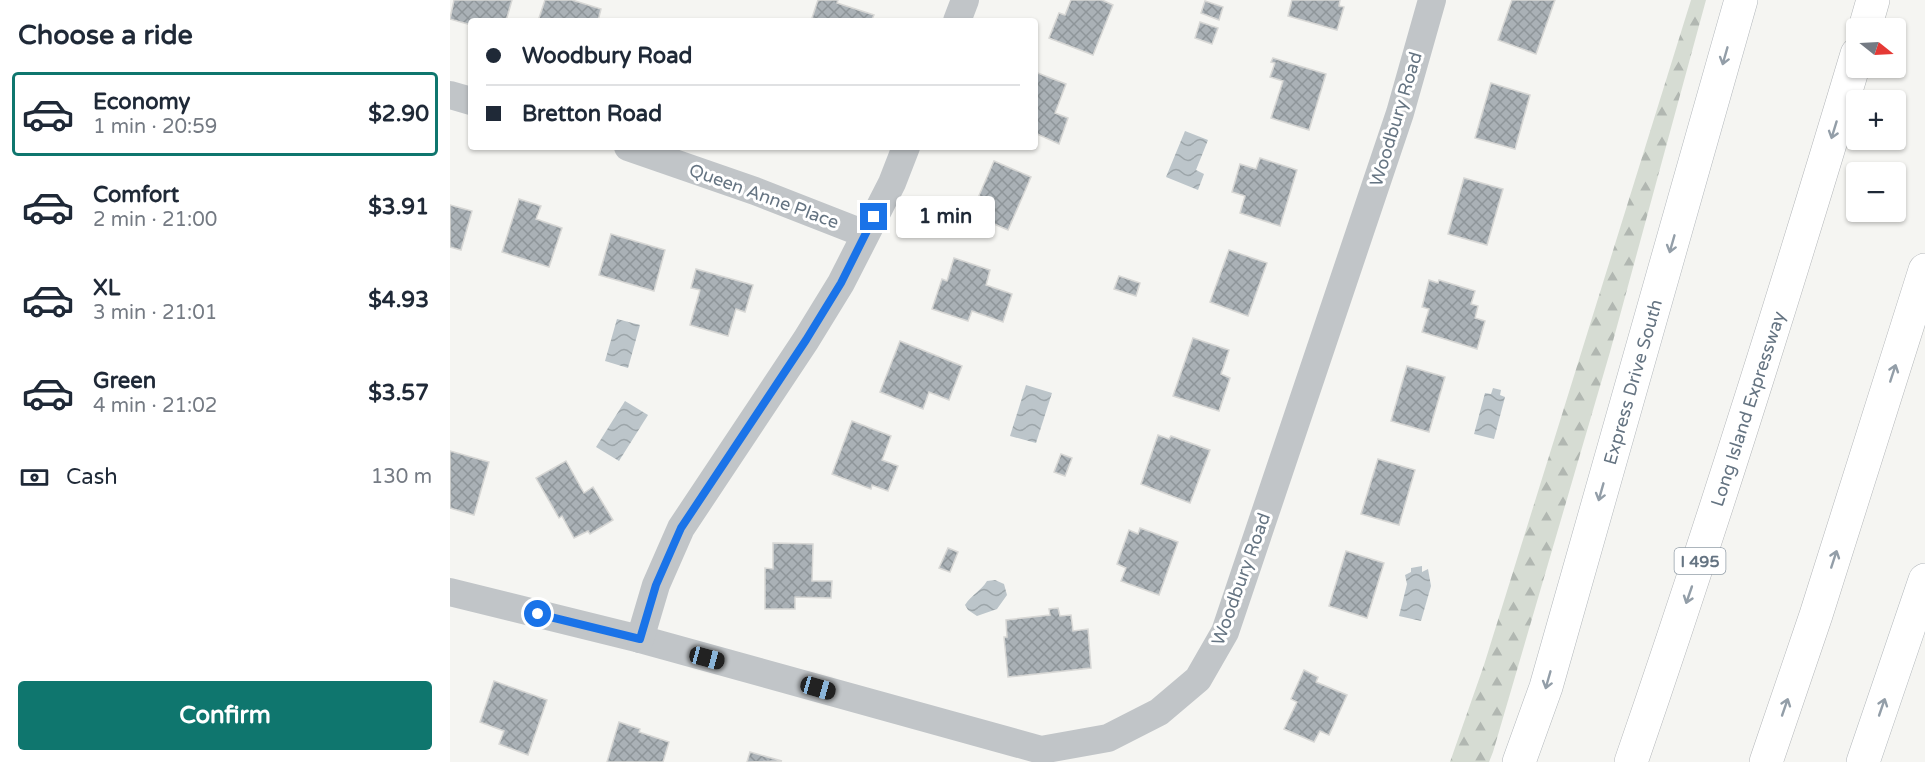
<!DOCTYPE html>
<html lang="en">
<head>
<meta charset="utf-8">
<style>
  :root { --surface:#fff; --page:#f6f6f7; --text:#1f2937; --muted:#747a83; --line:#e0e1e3; --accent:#0f766e }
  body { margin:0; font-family:"Varela Round",sans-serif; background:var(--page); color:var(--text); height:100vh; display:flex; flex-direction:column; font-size:22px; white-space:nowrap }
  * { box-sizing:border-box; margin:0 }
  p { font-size:20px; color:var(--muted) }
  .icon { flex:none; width:33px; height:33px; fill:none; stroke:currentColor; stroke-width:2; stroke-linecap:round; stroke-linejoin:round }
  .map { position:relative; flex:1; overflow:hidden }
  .side { display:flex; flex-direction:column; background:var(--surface); width:450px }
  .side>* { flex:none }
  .guide { position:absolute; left:18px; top:18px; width:570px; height:132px; border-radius:6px; box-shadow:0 2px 4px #0004; display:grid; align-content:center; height:132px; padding:0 18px; background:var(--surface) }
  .needle { width:39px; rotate:108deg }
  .controls { position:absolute; left:1396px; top:18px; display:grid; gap:12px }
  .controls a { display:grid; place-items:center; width:60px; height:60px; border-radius:6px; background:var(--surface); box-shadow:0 2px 4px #0004; font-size:30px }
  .end { position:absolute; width:27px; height:27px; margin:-14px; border:8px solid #1a73e8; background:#fff; box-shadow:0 0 0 3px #fff }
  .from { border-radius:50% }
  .bubble { position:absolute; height:42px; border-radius:6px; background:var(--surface); box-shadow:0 2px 4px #0004; font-size:20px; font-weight:700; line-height:42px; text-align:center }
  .car { position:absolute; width:18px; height:36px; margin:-18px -9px; border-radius:8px; box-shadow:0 0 4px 2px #0007; background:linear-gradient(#222 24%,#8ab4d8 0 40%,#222 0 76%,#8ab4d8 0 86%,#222 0) }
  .guide b { display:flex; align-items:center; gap:21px; height:57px; font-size:22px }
  .guide b+b { border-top:2px solid var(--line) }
  .guide i { width:15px; height:15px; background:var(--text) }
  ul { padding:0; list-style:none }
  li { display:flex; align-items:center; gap:18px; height:84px; margin:0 12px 9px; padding:0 6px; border:3px solid transparent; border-radius:6px }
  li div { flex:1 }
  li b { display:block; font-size:22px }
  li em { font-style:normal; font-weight:700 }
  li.selected { border-color:var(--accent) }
  li>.icon { width:54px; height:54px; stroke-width:1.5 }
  h2 { padding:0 18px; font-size:27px; line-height:72px }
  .pay { display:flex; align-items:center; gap:15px; height:66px; padding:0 18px; font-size:22px }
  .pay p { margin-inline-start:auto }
  .cta { display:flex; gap:12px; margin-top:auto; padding:12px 18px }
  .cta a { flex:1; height:69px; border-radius:6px; background:var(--accent); color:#fff; font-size:24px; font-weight:700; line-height:69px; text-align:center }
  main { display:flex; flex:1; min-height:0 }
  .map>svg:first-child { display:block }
  .forest { fill:url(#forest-firs) }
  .water { fill:url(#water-waves) }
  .building { fill:url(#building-cross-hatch); stroke:#d7d7d5; stroke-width:1.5 }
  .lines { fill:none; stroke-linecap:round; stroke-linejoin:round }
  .secondary-casing { stroke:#b3b8bc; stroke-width:34 }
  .highway-casing { stroke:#b4b7ba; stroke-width:34 }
  .street { stroke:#c1c5c8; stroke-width:28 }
  .secondary { stroke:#fff; stroke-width:33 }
  .highway { stroke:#fff; stroke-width:33 }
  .oneway { stroke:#939ea8 }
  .route { stroke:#1a73e8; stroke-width:8 }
  .labels { text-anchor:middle; stroke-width:6; stroke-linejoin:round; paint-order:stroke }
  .shield { fill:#fff; stroke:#939ea8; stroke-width:1.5 }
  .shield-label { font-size:16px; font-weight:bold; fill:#657482 }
  .street-label { font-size:18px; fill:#657482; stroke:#fff }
</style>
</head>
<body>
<main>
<section class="side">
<h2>Choose a ride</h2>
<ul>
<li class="selected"><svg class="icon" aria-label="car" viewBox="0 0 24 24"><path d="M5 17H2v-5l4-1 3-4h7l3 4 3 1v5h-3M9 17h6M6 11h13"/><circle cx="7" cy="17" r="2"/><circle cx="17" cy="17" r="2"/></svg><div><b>Economy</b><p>1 min · 20:59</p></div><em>$2.90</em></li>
<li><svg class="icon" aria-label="car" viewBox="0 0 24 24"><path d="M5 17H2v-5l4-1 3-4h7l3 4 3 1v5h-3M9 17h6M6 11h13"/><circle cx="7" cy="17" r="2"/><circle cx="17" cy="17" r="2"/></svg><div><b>Comfort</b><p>2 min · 21:00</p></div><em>$3.91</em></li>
<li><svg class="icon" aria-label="car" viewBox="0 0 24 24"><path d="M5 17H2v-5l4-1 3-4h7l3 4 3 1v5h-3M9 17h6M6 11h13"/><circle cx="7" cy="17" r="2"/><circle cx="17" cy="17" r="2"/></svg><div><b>XL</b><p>3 min · 21:01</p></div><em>$4.93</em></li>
<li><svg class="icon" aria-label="car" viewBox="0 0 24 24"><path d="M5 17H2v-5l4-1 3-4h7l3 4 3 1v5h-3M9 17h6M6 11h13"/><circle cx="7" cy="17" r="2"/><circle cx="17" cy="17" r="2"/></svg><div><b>Green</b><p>4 min · 21:02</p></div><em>$3.57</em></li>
</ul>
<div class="pay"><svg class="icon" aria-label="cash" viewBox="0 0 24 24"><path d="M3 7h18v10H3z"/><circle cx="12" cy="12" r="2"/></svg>Cash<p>130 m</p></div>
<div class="cta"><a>Confirm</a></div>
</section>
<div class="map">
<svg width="1475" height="762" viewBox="0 0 1475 762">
  <defs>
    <pattern id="forest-firs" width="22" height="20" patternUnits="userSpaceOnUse" patternTransform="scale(1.5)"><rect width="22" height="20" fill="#d6dcd3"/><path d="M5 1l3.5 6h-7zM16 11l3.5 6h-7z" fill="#b1b7b1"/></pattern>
    <pattern id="water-waves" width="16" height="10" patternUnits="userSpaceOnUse" patternTransform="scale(1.5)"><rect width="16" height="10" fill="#bcc5ca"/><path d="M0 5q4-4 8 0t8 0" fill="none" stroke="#9ca5a9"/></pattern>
    <pattern id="building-cross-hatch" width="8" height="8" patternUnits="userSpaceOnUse" patternTransform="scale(1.5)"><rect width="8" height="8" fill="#aab1b6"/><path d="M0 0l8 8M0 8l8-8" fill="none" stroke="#8e9599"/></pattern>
  </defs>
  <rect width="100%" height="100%" fill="#f5f5f2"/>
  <path class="forest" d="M1241 0H1256L1160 352 1043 752 1039 762H1000L1034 665Z"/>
  <g class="water">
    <path d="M735 131 758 140 746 170 754 174 748 190 716 177Z"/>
    <path d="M167 319 190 325 178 368 155 361Z"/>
    <path d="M576 385 602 393 586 443 560 436Z"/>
    <path d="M1043 388 1051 390 1050 395 1055 397 1044 439 1024 434 1035 393 1041 394Z"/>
    <path d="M175 401 198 415 169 461 146 447Z"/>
    <path d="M972 566V572L978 569 981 586 971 621 949 616 957 584 955 575 961 572V568Z"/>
    <path d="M545 580 554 584 557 595 547 609 527 616 518 610 515 605C521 595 531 591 537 581Z"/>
  </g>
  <g class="building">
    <path d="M4 0H62L56 21H21V25L0 19Z"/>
    <path d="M95 0H122L151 9 148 21H88Z"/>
    <path d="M368 0H388L387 3 424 15 421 21H361Z"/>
    <path d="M621 0H652L663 5 643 55 599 38 609 13 615 15Z"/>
    <path d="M842 0H890L889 6 894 7 887 30 838 16Z"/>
    <path d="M1062 0H1105L1086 54 1048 40Z"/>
    <path d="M755 1 773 7 769 20 751 13Z"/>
    <path d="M750 22 768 28 762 44 745 38Z"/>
    <path d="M823 58 876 74 859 130 821 118 833 81 820 77 825 63 821 62Z"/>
    <path d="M585 72 616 84 605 113 618 118 609 144 585 133Z"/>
    <path d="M1041 83 1080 95 1065 149 1025 138Z"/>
    <path d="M810 158 847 170 830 226 790 213 795 196 782 192 790 164 806 169Z"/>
    <path d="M544 161 581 177 558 230 521 214Z"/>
    <path d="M1014 178 1053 189 1037 245 998 234Z"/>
    <path d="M69 199 91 206 86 219 112 228 99 267 52 252Z"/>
    <path d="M0 205 22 211 11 250 0 247Z"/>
    <path d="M161 234 215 250 204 291 149 275Z"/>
    <path d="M779 250 817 263 798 316 760 302Z"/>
    <path d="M504 258 540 270 536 285 562 294 553 322 522 311 518 321 482 309 492 279 497 281Z"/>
    <path d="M246 269 303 285 295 312 286 309 278 336 240 325 250 290 241 288Z"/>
    <path d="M669 276 690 283 686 296 664 289Z"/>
    <path d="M979 280 988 283 989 280 1025 291 1021 304 1028 306 1025 318 1035 321 1027 349 972 332 979 309 972 307Z"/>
    <path d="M743 338 779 350 771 374 780 378 769 411 723 396Z"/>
    <path d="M450 341 512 366 499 400 479 392 473 409 430 392Z"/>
    <path d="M957 366 995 377 979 432 941 421Z"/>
    <path d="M402 421 441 436 432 460 448 466 438 491 422 485 421 489 382 474Z"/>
    <path d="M708 435 719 439 721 436 760 450 740 503 691 484Z"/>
    <path d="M0 451 39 462 24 515 0 508Z"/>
    <path d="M611 454 622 458 615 476 604 472Z"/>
    <path d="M928 459 965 470 949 525 911 514Z"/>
    <path d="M116 461 134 493 143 487 163 520 140 534 138 531 124 538 112 516 109 518 86 478Z"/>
    <path d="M690 528 728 542 709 595 671 581 676 568 667 564 679 530 688 534Z"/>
    <path d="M323 543 363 544 362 581H382L381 598 345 597V609H315V568L323 569Z"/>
    <path d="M498 548 508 552 500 572 489 568Z"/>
    <path d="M896 551 934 563 917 618 879 606Z"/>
    <path d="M608 608 610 616 621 615 623 631 638 629 641 668 558 677 554 637H557L556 620 600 615 599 609Z"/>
    <path d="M854 670 868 677 866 682 897 695 879 735 870 731 864 742 834 729 847 702 841 699Z"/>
    <path d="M44 681 97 700 78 755 49 744 54 731 30 722Z"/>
    <path d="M169 722 190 729 189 732 219 742 213 762H157Z"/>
    <path d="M300 752 332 761 297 762Z"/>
  </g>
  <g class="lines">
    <defs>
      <g id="secondary">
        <path d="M1069 762 1096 687 1291 0"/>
        <path d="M1413 762 1475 580"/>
      </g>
      <g id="highway">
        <path d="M1415 28 1423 0"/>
        <path d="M1181 762C1262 527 1336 291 1407 54"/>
        <path d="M1316 762 1366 615 1475 270"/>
      </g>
    </defs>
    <use href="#secondary" class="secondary-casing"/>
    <use href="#highway" class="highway-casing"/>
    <g class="street">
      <path d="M507 21 515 0"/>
      <path d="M0 95 21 101"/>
      <path d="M178 147 305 191 415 234"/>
      <path d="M0 592 190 639 591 750 658 738 709 712 748 679 775 632 950 113 982 0"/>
      <path d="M190 639 206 585 231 528 356 340 391 283 442 183 456 147"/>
    </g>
    <use href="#secondary" class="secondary"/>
    <use href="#highway" class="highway"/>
  </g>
  <defs><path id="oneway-shaft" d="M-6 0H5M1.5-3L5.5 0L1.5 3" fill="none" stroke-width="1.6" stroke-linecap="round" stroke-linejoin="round" transform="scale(1.5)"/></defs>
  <g class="oneway">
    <use href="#oneway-shaft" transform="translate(1275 56) rotate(106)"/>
    <use href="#oneway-shaft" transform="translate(1384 130) rotate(107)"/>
    <use href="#oneway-shaft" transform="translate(1222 244) rotate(106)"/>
    <use href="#oneway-shaft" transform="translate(1443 373) rotate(-72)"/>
    <use href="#oneway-shaft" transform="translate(1151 492) rotate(106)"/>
    <use href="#oneway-shaft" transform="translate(1384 559) rotate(-72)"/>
    <use href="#oneway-shaft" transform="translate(1239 595) rotate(109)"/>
    <use href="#oneway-shaft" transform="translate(1098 680) rotate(106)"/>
    <use href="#oneway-shaft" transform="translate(1335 707) rotate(-71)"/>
    <use href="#oneway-shaft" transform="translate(1432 707) rotate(-71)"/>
  </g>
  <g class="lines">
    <path class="route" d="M88 614 190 639 206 585 231 528 356 340 391 283 424 217"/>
  </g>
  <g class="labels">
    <rect class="shield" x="1224.5" y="548" width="51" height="26" rx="4.5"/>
    <g class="shield-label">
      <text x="1250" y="567">I 495</text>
    </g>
    <g class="street-label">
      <text transform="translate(946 119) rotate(-73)" y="6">Woodbury Road</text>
      <text transform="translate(314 196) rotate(20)" y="6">Queen Anne Place</text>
      <text transform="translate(1183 382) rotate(-74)" y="6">Express Drive South</text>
      <text transform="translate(1298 409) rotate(-72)" y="6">Long Island Expressway</text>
      <text transform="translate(791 579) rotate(-70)" y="6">Woodbury Road</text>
    </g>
  </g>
</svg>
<div class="controls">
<a><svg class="needle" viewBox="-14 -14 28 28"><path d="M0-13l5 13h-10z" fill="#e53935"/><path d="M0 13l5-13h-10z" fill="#747a83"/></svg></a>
<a>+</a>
<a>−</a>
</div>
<i class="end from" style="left:88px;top:614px"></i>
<i class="end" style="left:424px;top:217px"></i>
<div class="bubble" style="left:446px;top:196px;width:99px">1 min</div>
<i class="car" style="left:257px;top:658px;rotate:105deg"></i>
<i class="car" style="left:368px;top:688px;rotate:106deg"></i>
<div class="guide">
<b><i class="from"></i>Woodbury Road</b>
<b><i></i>Bretton Road</b>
</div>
</div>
</main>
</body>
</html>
